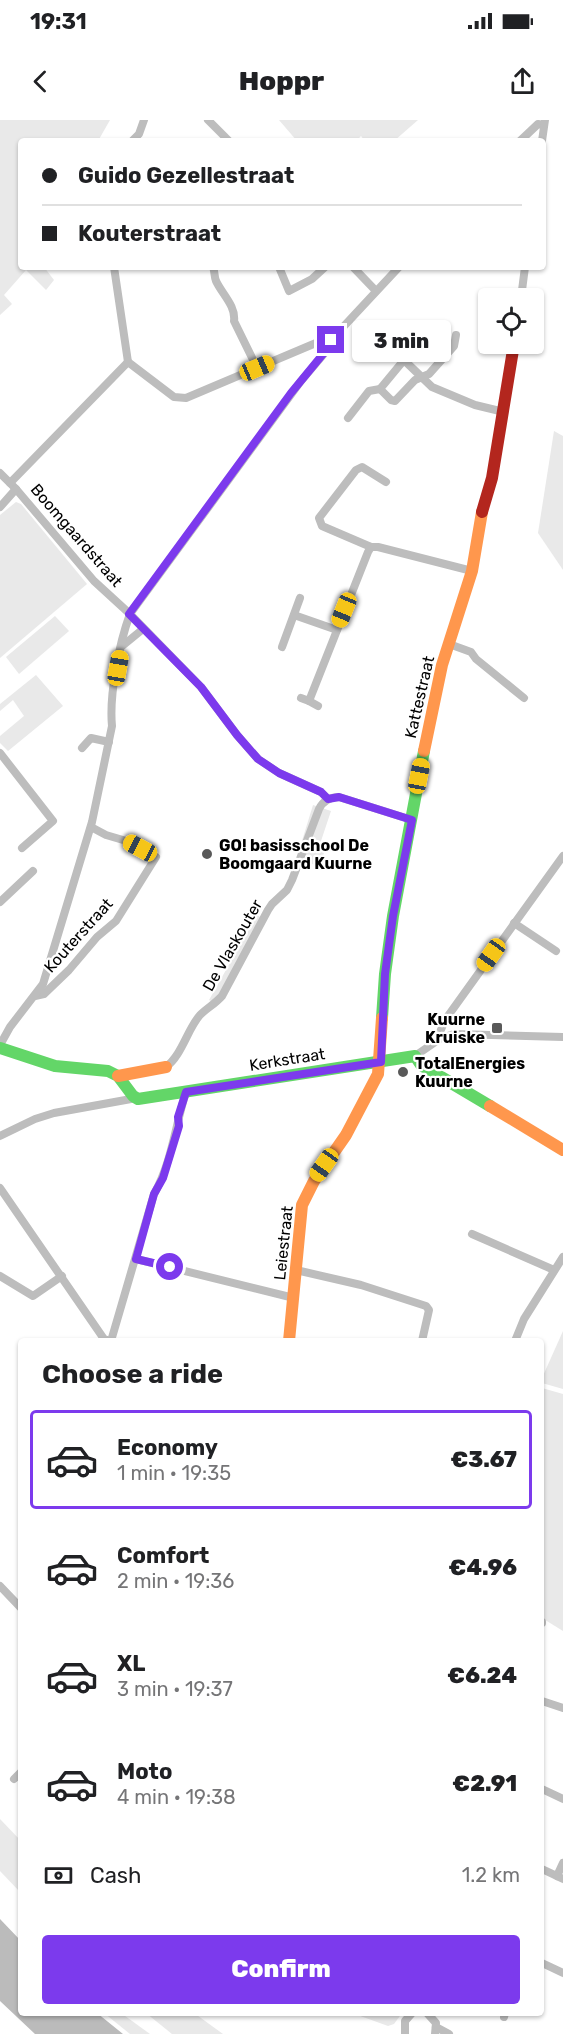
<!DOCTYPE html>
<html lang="en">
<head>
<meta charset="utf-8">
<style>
  :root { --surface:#fff; --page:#f2f2f2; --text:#202124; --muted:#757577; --line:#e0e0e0; --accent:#7c3aed }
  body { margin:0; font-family:Rubik,sans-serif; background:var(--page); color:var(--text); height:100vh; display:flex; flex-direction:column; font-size:22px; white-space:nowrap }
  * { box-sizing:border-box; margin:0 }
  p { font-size:20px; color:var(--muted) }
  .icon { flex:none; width:33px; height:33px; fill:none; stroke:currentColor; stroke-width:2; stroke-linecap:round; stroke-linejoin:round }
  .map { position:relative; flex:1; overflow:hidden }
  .drawer { position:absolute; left:18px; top:1218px; width:526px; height:678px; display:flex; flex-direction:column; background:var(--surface); border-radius:6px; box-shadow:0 2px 4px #0004 }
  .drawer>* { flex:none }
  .banner { position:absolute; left:18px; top:18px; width:528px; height:132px; border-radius:6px; box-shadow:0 2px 4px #0004; display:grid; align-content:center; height:132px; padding:0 24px; background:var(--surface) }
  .fabs { position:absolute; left:478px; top:168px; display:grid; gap:12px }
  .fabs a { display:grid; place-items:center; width:66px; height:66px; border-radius:6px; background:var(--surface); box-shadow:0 2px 4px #0004; font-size:30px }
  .end { position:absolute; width:27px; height:27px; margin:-14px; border:8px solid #7c3aed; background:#fff; box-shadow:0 0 0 3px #fff }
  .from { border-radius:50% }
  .bubble { position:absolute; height:42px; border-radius:6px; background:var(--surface); box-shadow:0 2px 4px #0004; font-size:20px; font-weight:800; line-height:42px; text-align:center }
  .car { position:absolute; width:18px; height:36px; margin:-18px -9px; border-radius:8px; box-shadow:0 0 4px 2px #0007; background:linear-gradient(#f5c518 24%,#345 0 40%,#f5c518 0 76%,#345 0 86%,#f5c518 0) }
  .banner b { display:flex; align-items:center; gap:21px; height:57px; font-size:22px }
  .banner b+b { border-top:2px solid var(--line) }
  .banner i { width:15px; height:15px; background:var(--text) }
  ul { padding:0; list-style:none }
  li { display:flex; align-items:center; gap:18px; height:99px; margin:0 12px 9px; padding:0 12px; border:3px solid transparent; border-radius:6px }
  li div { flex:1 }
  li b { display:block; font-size:22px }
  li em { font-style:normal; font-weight:800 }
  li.active { border-color:var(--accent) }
  li>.icon { width:54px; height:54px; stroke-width:1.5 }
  h2 { padding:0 24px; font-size:27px; line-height:72px }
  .pay { display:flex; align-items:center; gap:15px; height:66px; padding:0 24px; font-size:22px }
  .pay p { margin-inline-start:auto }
  .button { display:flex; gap:12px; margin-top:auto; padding:12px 24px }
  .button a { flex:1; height:69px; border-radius:6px; background:var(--accent); color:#fff; font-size:24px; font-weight:800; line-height:69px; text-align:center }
  .status { display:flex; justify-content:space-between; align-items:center; height:42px; padding:0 30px; background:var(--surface); direction:ltr }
  .status svg { height:16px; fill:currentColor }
  header { display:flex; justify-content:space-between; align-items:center; height:78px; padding:0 24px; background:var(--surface); font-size:27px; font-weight:800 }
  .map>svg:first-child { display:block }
  .green { fill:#e9e9e9 }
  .water { fill:#bbb }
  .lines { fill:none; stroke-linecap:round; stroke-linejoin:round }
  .street { stroke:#bdbdbd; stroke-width:8 }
  .fast { stroke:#63d668; stroke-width:12 }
  .slow { stroke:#ff974d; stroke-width:12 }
  .jam { stroke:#b3261e; stroke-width:12 }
  .route { stroke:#7c3aed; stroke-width:8 }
  .poi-dot { fill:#595959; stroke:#fff; stroke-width:2 }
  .labels { text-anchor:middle; stroke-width:4.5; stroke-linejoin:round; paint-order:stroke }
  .street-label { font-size:16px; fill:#000; stroke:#fff }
  .poi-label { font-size:16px; font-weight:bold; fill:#000; stroke:#fff; text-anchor:start }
</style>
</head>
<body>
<div class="status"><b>19:31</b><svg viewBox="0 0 49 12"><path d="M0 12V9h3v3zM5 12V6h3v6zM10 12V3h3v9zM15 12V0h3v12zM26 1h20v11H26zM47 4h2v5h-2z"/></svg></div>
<header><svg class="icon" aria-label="back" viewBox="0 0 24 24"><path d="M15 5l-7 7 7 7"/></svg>Hoppr<svg class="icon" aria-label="share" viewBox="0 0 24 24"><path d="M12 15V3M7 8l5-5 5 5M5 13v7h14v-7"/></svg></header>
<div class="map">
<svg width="563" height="1914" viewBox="0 0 563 1914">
  <rect width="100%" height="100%" fill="#fff"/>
  <g class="green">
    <path d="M0 0H110L98 21H21V147H44L54 160 46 170 26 150 4 175 12 184 0 195Z"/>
    <path d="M279 0H418L394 21H365L361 16 356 21H297Z"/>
    <path d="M554 311 563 316V450L538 413Z"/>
    <path d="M16 382 21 384 87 464 0 538V395Z"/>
    <path d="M55 496 69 511 19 554 6 537Z"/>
    <path d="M36 555 63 586 8 631 0 623V616L24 596 13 580 0 591V584Z"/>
    <path d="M313 685 331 691 319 727 325 730 319 747 297 737Z"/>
    <path d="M257 795 262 798 214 883 209 880Z"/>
    <path d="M563 1211V1269L542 1263V1258Z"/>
    <path d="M542 1268 563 1274V1511L542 1498Z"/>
    <path d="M0 1699 21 1721V1773L0 1751Z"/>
    <path d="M104 1893H121L150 1914H130Z"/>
    <path d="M146 1893H194L223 1914H232H172Z"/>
    <path d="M352 1893H402L394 1904 388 1906Z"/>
  </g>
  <path class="water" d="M0 1799 21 1821V1893H97L123 1914H35L0 1881Z"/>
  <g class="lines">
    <g class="street">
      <path d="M208 0 229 21"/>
      <path d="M132 21 139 14 144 0"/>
      <path d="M520 21 538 4 544 5"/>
      <path d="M542 21 545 0"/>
      <path d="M114 147 128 242"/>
      <path d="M213 147C215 152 214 156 216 161 222 174 236 186 234 201L257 248"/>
      <path d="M279 147 289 171 312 159 325 147"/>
      <path d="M353 147 376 171"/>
      <path d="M521 178 525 147"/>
      <path d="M382 219 432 267 475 285 504 292"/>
      <path d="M404 240 380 269 391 280 395 281 415 260 429 254 454 226 456 215"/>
      <path d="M128 242 174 277 186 278 323 220H331"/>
      <path d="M348 298 369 271 380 269"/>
      <path d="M0 353 16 369 94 461 130 494 201 567 237 615 258 639 279 653 321 672 328 679"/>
      <path d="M386 362 362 347 356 350 319 398 322 406 371 427H378L472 451"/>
      <path d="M10 363 128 242"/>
      <path d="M0 387 16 369"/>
      <path d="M294 495 337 510"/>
      <path d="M449 524 471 532 476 539 524 578"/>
      <path d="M121 527 143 509"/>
      <path d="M282 527 300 478"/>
      <path d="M301 578 309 581 368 432 371 427"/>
      <path d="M309 581 318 586"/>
      <path d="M82 628 91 618 109 622"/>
      <path d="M0 633 53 701 22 728"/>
      <path d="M0 782 33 751"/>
      <path d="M514 803 556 831"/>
      <path d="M35 876 44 874 69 850 97 817 116 801 156 737 123 720 106 715 91 707"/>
      <path d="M441 918 440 912 445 900 563 736"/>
      <path d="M0 925 10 907 43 864 92 702 112 606C109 575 119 524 130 494L301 261 329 228 331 220 399 147"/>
      <path d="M415 936 441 918 454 914 563 917"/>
      <path d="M166 947C182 935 187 910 200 895 207 888 215 884 222 876L268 790 272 784 287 770 292 760 319 689C323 681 330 677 339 677L412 700"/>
      <path d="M0 1016 35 999 54 993 131 979 133 976"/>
      <path d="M0 1068 104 1219 110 1221"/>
      <path d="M472 1114 554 1150"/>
      <path d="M136 1139 294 1178"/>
      <path d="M296 1150 361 1165 426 1186 429 1190 422 1221"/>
      <path d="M0 1156 33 1176 62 1156"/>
      <path d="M111 1221 154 1074C172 1042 175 1006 186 972"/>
      <path d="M515 1221 524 1199 563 1137"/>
      <path d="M0 1466 21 1488"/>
      <path d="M542 1503V1502"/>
      <path d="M542 1581 563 1588"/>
      <path d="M14 1659 21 1652"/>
      <path d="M542 1669 563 1679"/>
      <path d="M542 1749 563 1759"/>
      <path d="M557 1756 563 1743"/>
      <path d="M542 1843 563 1853"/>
      <path d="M427 1893 436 1903 435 1914"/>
      <path d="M504 1897 505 1893"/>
      <path d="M436 1907 449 1914"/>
      <path d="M405 1914V1901L412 1893"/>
    </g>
    <g class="fast">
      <path d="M382 898 385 854 393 796 424 631"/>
      <path d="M0 928 55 946 108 951 118 956 133 976 138 979 415 936 421 945 490 986"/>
    </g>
    <g class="slow">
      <path d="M424 631 442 545 472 451 482 392"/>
      <path d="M118 956 166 947"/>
      <path d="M490 986 563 1030"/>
      <path d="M289 1221 302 1085 314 1061 346 1015 378 954 382 898"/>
    </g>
    <path class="jam" d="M482 392 492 358 514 224"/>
  </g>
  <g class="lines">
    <path class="route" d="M170 1147 136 1139 154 1074 163 1058 179 1006 178 997 186 972 381 942 385 854 393 796 412 700 339 677 328 679 321 672 279 653 258 639 237 615 201 567 129 494 291 273 328 228 331 220"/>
  </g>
  <g class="poi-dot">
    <circle cx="207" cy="734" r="6"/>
    <rect x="491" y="902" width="12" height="12" rx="3"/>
    <circle cx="403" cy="952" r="6"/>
  </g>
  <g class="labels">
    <g class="street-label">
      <text transform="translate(77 415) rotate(49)" y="6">Boomgaardstraat</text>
      <text transform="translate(419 577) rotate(-77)" y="6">Kattestraat</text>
      <text transform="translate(78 815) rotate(-48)" y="6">Kouterstraat</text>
      <text transform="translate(232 825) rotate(-60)" y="6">De Vlaskouter</text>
      <text transform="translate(287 939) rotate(-9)" y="6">Kerkstraat</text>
      <text transform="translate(283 1123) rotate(-84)" y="6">Leiestraat</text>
    </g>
    <g class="poi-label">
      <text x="219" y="731">GO! basisschool De<tspan x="219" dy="18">Boomgaard Kuurne</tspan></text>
      <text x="485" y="905" text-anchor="end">Kuurne<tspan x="485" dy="18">Kruiske</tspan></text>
      <text x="415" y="949">TotalEnergies<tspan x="415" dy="18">Kuurne</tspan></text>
    </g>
  </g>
</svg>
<div class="fabs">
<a><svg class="icon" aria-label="locate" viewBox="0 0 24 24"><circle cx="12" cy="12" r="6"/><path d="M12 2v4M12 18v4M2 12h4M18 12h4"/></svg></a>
</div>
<i class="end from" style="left:170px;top:1147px"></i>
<i class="end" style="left:331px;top:220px"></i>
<div class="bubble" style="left:352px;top:200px;width:99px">3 min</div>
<i class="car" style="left:257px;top:248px;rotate:67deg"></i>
<i class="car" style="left:344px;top:490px;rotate:202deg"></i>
<i class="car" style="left:118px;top:548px;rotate:10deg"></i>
<i class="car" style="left:419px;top:656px;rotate:11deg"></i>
<i class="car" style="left:140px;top:728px;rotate:298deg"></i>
<i class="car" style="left:491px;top:835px;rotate:215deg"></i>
<i class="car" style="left:324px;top:1045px;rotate:215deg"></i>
<div class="banner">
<b><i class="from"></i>Guido Gezellestraat</b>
<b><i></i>Kouterstraat</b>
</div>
<section class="drawer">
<h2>Choose a ride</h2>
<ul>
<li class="active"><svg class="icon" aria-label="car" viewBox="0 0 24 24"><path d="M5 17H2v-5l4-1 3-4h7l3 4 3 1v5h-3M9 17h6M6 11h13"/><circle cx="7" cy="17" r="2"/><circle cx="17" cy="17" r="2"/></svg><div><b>Economy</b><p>1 min · 19:35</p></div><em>€3.67</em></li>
<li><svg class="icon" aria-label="car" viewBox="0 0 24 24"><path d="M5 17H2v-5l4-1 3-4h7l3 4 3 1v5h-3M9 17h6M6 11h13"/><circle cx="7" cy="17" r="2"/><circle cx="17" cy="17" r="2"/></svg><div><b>Comfort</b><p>2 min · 19:36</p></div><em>€4.96</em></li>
<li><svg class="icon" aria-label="car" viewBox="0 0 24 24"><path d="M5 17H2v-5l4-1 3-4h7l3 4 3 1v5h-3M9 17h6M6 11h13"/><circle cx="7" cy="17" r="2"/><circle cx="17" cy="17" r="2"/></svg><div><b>XL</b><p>3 min · 19:37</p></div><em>€6.24</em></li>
<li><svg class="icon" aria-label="car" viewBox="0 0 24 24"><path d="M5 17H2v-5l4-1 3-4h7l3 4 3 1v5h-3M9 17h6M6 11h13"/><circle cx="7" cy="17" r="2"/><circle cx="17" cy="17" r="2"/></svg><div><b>Moto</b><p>4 min · 19:38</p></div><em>€2.91</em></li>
</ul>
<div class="pay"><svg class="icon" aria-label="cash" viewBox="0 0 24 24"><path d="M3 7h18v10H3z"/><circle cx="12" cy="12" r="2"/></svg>Cash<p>1.2 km</p></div>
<div class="button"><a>Confirm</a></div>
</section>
</div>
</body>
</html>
